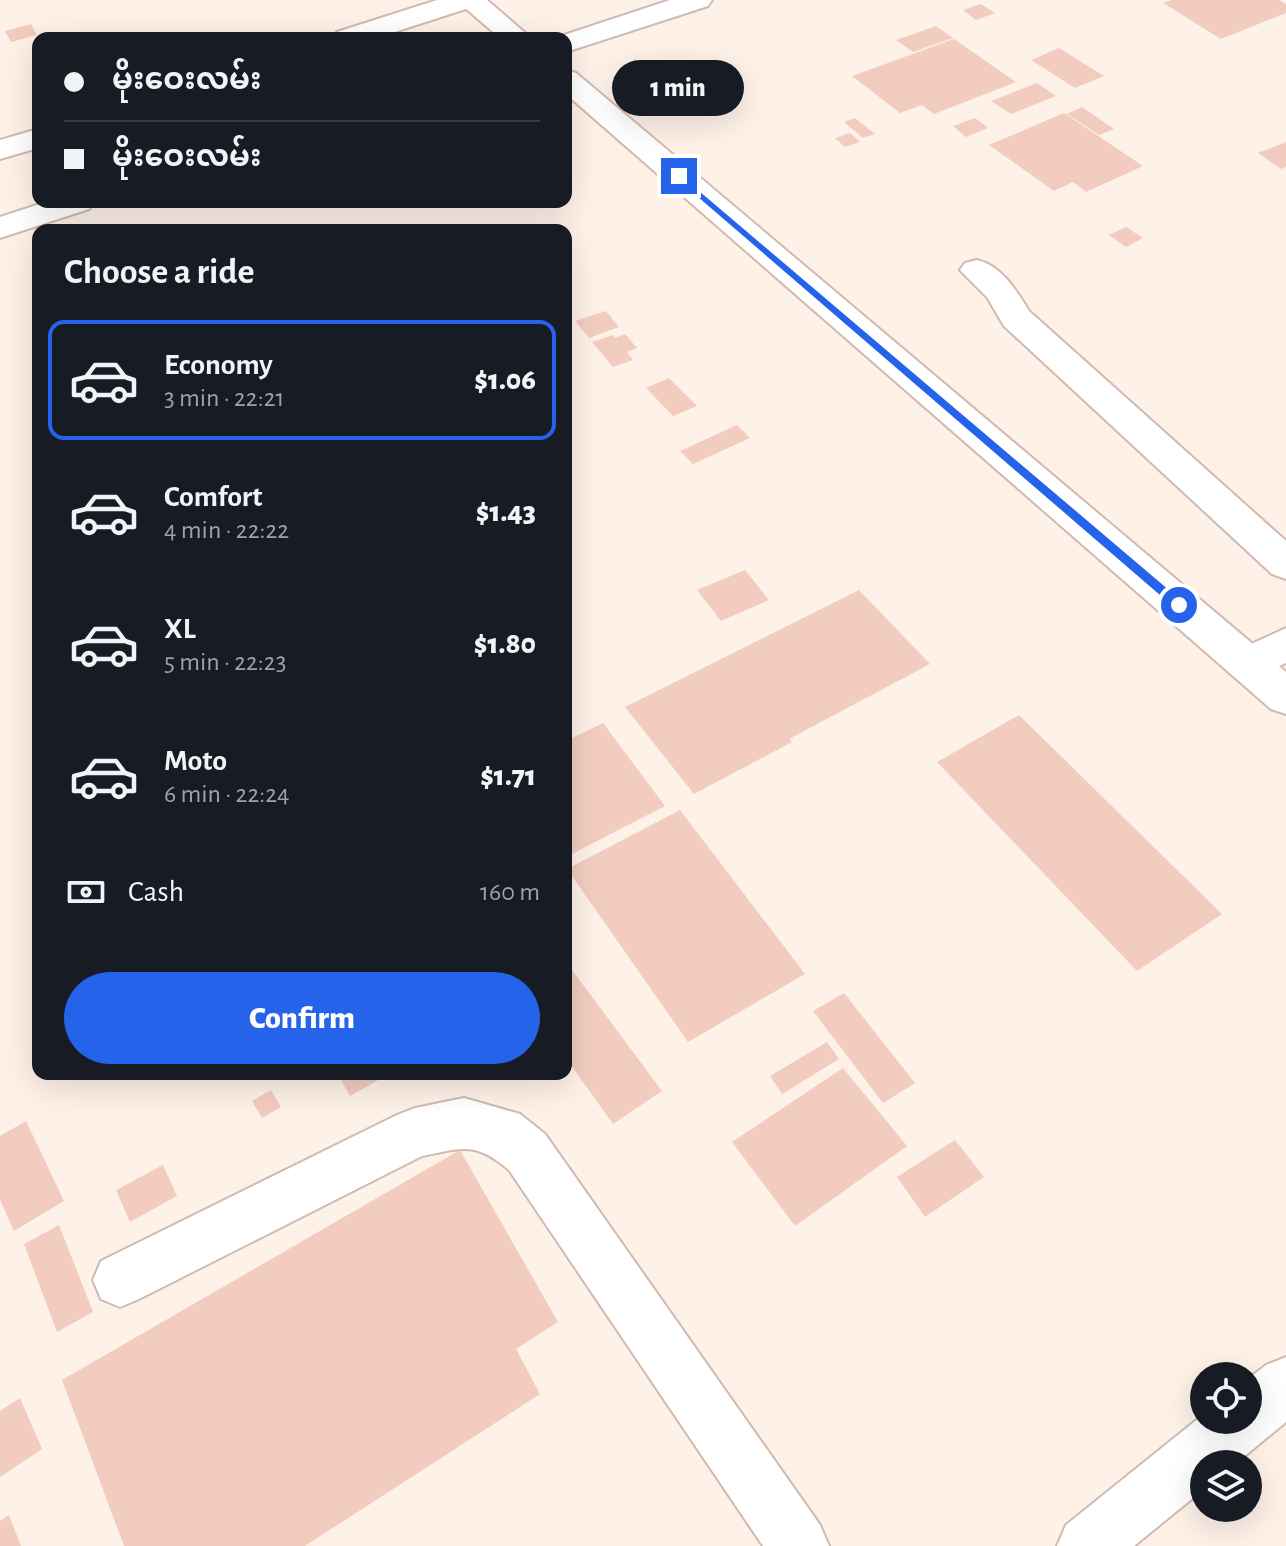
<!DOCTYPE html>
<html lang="en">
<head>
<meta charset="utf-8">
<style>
  :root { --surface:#171b24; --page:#20242c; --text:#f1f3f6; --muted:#9ea1a6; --line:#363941; --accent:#2563eb }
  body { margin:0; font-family:"Alegreya Sans","Noto Sans Myanmar",sans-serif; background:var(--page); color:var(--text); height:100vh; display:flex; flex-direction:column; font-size:30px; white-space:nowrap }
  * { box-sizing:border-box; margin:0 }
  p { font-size:26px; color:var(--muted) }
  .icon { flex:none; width:44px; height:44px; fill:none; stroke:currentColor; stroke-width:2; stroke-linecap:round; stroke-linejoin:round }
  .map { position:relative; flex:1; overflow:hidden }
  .details { position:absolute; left:32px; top:224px; width:540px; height:856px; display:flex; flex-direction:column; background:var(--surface); border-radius:16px; box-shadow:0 8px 32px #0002 }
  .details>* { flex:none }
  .guide { position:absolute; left:32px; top:32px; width:540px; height:176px; border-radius:16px; box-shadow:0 8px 32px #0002; display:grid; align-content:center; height:176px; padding:0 32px; background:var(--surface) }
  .buttons { position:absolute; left:1190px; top:1362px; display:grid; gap:16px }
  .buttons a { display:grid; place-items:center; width:72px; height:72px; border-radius:50%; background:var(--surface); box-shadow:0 8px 32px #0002; font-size:40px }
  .end { position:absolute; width:36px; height:36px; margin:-18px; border:10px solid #2563eb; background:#fff; box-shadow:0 0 0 4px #fff }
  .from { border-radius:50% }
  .bubble { position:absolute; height:56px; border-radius:28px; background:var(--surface); box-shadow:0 8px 32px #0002; font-size:26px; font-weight:800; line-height:56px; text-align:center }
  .guide b { display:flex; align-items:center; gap:28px; height:76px; font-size:30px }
  .guide b+b { border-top:2px solid var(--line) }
  .guide i { width:20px; height:20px; background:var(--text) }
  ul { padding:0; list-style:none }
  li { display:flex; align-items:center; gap:24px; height:120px; margin:0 16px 12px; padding:0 16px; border:4px solid transparent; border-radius:16px }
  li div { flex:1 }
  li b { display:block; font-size:30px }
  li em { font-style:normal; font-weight:800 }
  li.current { border-color:var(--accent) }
  li>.icon { width:72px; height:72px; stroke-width:1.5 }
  h2 { padding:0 32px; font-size:36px; line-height:96px }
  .pay { display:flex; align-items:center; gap:20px; height:88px; padding:0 32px; font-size:30px }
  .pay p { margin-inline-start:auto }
  .button { display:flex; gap:16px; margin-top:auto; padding:16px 32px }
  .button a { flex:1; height:92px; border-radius:48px; background:var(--accent); color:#fff; font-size:32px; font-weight:800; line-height:92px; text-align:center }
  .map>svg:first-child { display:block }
  .building { fill:#f2ccbf }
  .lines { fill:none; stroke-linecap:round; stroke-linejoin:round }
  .street-casing { stroke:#d1baaf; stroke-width:4 }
  .secondary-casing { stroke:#d4b9ad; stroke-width:4 }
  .street { fill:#fff; fill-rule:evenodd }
  .secondary { fill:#fff; fill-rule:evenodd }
  .route { fill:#2563eb }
</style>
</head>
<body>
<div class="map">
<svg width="1286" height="1546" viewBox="0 0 1286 1546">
  <rect width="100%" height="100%" fill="#fdf1e8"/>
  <g class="building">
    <path d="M1172 0H1279L1286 4V13L1221 39 1163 3Z"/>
    <path d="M981 4 995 13 976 20 963 10Z"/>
    <path d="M31 24 37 35 11 42 5 31Z"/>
    <path d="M936 26 953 38 913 52 896 40Z"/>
    <path d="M954 39 1016 82 934 114 922 105 900 113 852 76Z"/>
    <path d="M1059 48 1104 76 1075 88 1031 60Z"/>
    <path d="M1037 83 1056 96 1011 114 991 101Z"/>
    <path d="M1082 107 1114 129 1099 135 1067 114Z"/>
    <path d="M1064 113 1143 166 1086 192 1073 182 1054 191 989 145Z"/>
    <path d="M855 118 875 134 863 138 844 122Z"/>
    <path d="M975 118 988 128 966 137 953 126Z"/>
    <path d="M850 133 860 142 845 147 835 138Z"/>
    <path d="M1286 142V167L1281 169 1258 153Z"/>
    <path d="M1126 227 1143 238 1126 247 1109 235Z"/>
    <path d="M606 311 619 327 589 338 575 321Z"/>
    <path d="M625 334 637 348 627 352 633 360 613 367 592 342 613 335 615 338Z"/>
    <path d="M669 378 697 406 673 416 646 388Z"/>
    <path d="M737 425 750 438 693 464 680 451Z"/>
    <path d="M745 570 769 600 721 621 697 590Z"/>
    <path d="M859 590 930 664 789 739 792 742 694 794 625 707Z"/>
    <path d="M1019 715 1222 914 1137 971 937 762Z"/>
    <path d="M603 723 665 806 566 857V741Z"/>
    <path d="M680 810 805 974 688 1042 567 869Z"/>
    <path d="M572 970 662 1091 613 1124 566 1058V974Z"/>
    <path d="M844 993 915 1083 883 1103 813 1011Z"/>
    <path d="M827 1042 839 1059 782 1094 770 1076Z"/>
    <path d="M843 1068 907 1146 795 1226 732 1142Z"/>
    <path d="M338 1074H389L350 1096Z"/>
    <path d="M271 1090 281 1107 262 1118 252 1101Z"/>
    <path d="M26 1121 64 1201 14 1231 0 1200V1136Z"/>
    <path d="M955 1140 984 1177 925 1217 897 1177Z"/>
    <path d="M460 1150 558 1322 516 1349 540 1394 305 1546H124L62 1380Z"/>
    <path d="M163 1165 177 1196 130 1222 116 1190Z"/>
    <path d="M59 1225 93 1312 57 1332 24 1244Z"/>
    <path d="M20 1398 42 1449 0 1477V1411Z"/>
    <path d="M9 1515 21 1546H0V1521Z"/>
  </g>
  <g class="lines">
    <defs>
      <g id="street">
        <path d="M437 0H479L475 6 376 38H333L337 32Z"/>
        <path d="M670 0H712L708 6 566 52V38H555Z"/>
        <path d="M38 129V148L0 159V140Z"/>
        <path d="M46 202H94L89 209 0 238V217Z"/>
        <path d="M977 260C1002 266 1016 290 1029 311L1286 541V579L1272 574 1004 326 987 297 960 270 965 263Z"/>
        <path d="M1286 628V663L1247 680 1232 675 1226 664 1232 653Z"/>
        <path d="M464 1098 520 1114 545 1134 820 1525 829 1546H763L509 1170C475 1141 462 1148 422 1156L139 1299 120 1307 101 1299 93 1280 101 1261 397 1115 415 1108Z"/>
        <path d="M1286 1357V1422L1235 1464H1204V1489L1134 1546H1057L1066 1525 1204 1414V1420H1248V1379L1266 1365Z"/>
      </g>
      <g id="secondary">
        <path d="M456 0H487L531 38H500Z"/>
        <path d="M566 70 576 73 1286 672V714L1271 709 566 94Z"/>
      </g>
    </defs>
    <use href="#street" class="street-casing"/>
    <use href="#secondary" class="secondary-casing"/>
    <use href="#street" class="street"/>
    <use href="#secondary" class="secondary"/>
  </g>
  <path class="route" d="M679 174 1183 602V608H1175L676 178Z"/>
</svg>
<div class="buttons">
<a><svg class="icon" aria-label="locate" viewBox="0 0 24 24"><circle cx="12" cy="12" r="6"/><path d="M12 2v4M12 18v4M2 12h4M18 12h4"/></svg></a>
<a><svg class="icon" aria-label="layers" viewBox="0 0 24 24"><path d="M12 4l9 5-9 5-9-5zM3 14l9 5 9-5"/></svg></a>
</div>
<i class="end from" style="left:1179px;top:605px"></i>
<i class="end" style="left:679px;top:176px"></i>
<div class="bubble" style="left:612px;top:60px;width:132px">1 min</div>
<div class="guide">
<b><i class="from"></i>မိုးဝေးလမ်း</b>
<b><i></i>မိုးဝေးလမ်း</b>
</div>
<section class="details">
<h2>Choose a ride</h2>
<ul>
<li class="current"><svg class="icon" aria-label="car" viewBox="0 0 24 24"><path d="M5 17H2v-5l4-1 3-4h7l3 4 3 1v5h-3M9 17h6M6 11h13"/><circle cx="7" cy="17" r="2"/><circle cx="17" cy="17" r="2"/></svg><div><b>Economy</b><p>3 min · 22:21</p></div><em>$1.06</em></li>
<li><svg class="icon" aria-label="car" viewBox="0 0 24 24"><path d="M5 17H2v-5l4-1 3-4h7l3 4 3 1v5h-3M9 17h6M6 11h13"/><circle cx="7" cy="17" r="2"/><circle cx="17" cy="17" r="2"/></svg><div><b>Comfort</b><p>4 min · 22:22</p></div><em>$1.43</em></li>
<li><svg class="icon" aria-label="car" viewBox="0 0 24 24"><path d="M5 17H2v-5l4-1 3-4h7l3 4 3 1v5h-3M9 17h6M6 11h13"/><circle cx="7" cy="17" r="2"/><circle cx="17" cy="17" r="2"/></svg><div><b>XL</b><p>5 min · 22:23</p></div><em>$1.80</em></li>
<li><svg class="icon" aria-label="car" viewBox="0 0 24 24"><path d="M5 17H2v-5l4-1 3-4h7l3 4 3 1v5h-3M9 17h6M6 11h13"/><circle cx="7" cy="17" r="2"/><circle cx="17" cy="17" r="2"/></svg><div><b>Moto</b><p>6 min · 22:24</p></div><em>$1.71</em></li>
</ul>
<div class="pay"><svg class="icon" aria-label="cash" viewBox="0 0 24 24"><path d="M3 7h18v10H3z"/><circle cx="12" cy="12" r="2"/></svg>Cash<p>160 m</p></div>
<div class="button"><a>Confirm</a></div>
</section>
</div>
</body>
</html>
